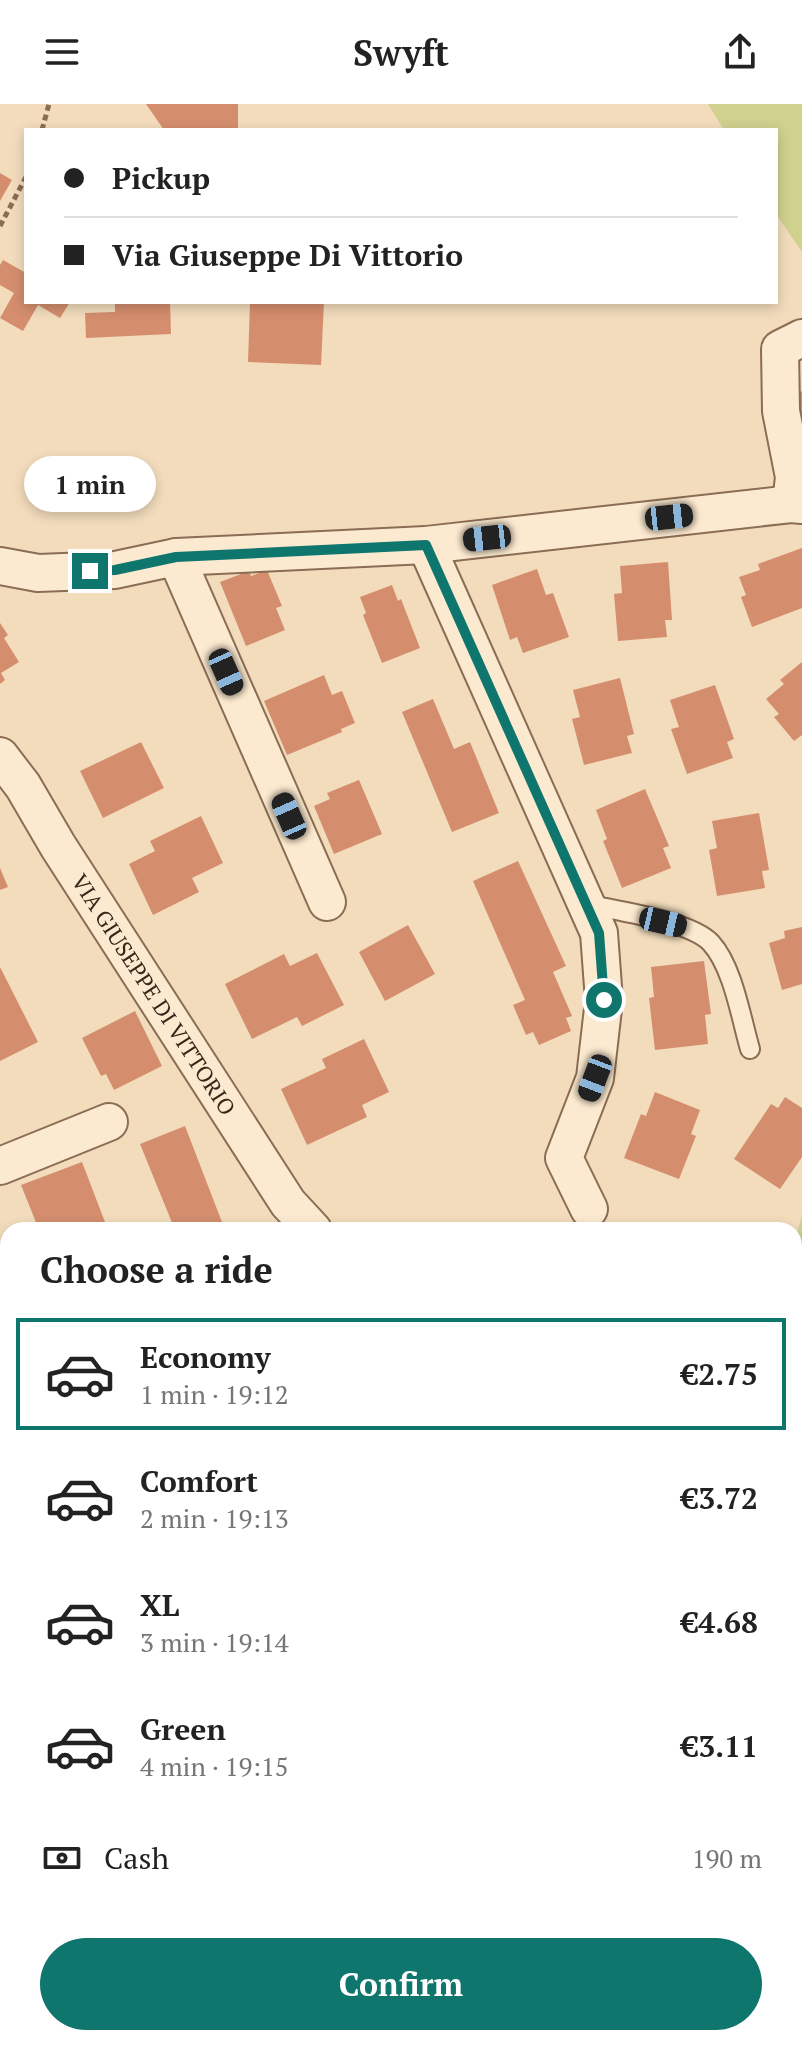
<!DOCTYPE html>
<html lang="en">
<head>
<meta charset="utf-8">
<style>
  :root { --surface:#fff; --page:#f6f6f6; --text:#222; --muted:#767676; --line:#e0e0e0; --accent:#0f766e }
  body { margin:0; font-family:"PT Serif",serif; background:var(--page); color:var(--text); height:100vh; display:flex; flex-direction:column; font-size:30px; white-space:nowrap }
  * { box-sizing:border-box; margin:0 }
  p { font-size:26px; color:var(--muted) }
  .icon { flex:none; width:44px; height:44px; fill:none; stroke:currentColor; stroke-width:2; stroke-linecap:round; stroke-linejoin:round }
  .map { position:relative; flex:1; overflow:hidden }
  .drawer { position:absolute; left:0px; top:1118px; width:802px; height:824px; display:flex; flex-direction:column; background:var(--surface); border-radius:24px 24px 0 0; box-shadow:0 4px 12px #0003 }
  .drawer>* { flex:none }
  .banner { position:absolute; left:24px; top:24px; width:754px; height:176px; border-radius:0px; box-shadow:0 4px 12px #0003; display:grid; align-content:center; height:176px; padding:0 40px; background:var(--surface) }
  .end { position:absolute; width:36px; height:36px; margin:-18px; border:10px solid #0f766e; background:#fff; box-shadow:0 0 0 4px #fff }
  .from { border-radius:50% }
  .bubble { position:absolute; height:56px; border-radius:28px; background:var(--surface); box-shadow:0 4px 12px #0003; font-size:26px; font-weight:700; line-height:56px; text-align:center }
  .car { position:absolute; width:24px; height:48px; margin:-24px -12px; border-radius:10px; box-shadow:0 0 6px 2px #0007; background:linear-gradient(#222 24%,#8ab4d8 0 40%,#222 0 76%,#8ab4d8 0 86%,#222 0) }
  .banner b { display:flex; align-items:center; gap:28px; height:76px; font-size:30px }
  .banner b+b { border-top:2px solid var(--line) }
  .banner i { width:20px; height:20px; background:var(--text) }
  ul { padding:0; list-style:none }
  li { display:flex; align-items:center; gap:24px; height:112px; margin:0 16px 12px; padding:0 24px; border:4px solid transparent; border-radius:0px }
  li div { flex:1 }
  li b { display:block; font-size:30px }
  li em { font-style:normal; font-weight:700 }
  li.active { border-color:var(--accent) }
  li>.icon { width:72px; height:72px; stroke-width:1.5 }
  h2 { padding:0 40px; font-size:36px; line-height:96px }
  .pay { display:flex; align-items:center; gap:20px; height:88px; padding:0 40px; font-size:30px }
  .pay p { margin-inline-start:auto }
  .primary-button { display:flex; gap:16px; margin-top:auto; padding:16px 40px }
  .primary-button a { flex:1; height:92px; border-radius:48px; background:var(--accent); color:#fff; font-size:32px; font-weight:700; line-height:92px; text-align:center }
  header { display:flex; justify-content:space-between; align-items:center; height:104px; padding:0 40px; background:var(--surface); font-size:36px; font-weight:700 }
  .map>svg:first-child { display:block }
  .green { fill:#d0d18f }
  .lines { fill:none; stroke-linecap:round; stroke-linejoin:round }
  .stream { stroke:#679182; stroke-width:9 }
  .building { fill:#d48e6e }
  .lane-casing { stroke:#8b6c54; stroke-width:22 }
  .street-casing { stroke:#8b6c54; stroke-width:40 }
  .path { stroke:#8b6c54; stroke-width:5; stroke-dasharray:6 4; stroke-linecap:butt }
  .lane { stroke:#fcead0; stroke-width:18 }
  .street { stroke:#fcead0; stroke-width:36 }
  .route { stroke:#0f766e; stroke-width:10 }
  .labels { text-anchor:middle; stroke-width:6; stroke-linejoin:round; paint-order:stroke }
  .street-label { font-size:22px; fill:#39261a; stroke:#f9e7cc }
</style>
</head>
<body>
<header><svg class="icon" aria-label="menu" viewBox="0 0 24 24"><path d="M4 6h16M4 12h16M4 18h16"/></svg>Swyft<svg class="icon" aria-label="share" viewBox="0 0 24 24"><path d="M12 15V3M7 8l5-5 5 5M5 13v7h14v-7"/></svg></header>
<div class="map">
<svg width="802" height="1942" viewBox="0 0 802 1942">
  <rect width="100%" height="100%" fill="#f2dcbc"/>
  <g class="green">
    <path d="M708 0H802V148L776 110V26H724Z"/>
    <path d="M802 1110V1812L794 1810V1141Z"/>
  </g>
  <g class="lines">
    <path class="stream" d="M636 1942 640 1934"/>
  </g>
  <g class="building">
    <path d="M146 0H238V26H164Z"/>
    <path d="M0 69 12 76 0 97Z"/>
    <path d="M3 156 26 169V198H70L60 214 38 201 23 227 0 214 14 189 0 181V161Z"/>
    <path d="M115 198H170L171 230 86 234 85 209 115 208Z"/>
    <path d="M250 198H324L321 261 248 258Z"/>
    <path d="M802 287V318L788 295Z"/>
    <path d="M802 444V504L752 523 741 493 746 491 739 473 760 466 758 460Z"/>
    <path d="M668 458 672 516H665L667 533 618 537 614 490 622 489 620 462Z"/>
    <path d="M537 465 546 491 553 489 569 533 523 549 517 533 510 536 492 481Z"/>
    <path d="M267 466 282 502 276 504 285 526 246 542 220 478 249 467 251 472Z"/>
    <path d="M392 481 398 497 401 495 420 544 382 559 363 511 366 509 360 493Z"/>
    <path d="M0 519 8 531 4 534 19 558 1 569 5 576 0 580Z"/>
    <path d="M802 558V631L794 637 774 613 779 610 766 595 784 580 780 576Z"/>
    <path d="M324 571 332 591 342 587 355 619 341 625 342 628 287 651 264 597Z"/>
    <path d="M620 574 634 630 627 632 632 649 584 661 572 615 580 613 573 586Z"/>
    <path d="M715 581 734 635 727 638 733 654 687 670 671 625 679 623 670 596Z"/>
    <path d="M433 595 454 645 470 638 499 709 452 728 402 608Z"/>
    <path d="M141 638 164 684 103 714 80 667Z"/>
    <path d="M359 676 382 730 334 750 314 702 330 695 327 689Z"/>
    <path d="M645 685 669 742 663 744 671 764 622 784 603 737 607 735 596 706Z"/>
    <path d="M759 709 769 766 762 767 765 784 717 792 709 746 717 744 712 717Z"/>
    <path d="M201 712 223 759 192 774 199 788 153 811 129 760 155 747 150 737Z"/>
    <path d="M518 757 566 862 553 868 572 912 566 914 571 927 539 941 533 928 526 931 513 901 525 896 473 777Z"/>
    <path d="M0 764 8 783 0 786Z"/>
    <path d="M408 821 435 870 385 897 359 848Z"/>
    <path d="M802 823V880L782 886 769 839 785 834 784 827Z"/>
    <path d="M317 849 344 901 302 922 297 913 252 935 225 880 284 850 290 862Z"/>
    <path d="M704 857 711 910 705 911 708 940 655 946 649 894 654 893 651 863Z"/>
    <path d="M0 863 38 938 0 957Z"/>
    <path d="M135 907 162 962 114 986 106 970 101 972 82 934Z"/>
    <path d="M364 935 389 988 362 1001 367 1013 307 1041 281 985 326 964 322 955Z"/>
    <path d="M655 988 700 1006 691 1030 696 1032 679 1075 624 1054 641 1010 646 1012Z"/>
    <path d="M785 993 802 1004V1053L780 1085 734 1055 771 1000 778 1004Z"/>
    <path d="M185 1022 225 1126H175L140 1040Z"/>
    <path d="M82 1058 108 1126H39L21 1081Z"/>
    <path d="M0 1258 8 1278V1341L0 1344Z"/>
  </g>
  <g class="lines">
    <defs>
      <path id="lane" d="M586 800C617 807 691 817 711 839 733 863 741 914 750 945"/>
      <g id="street">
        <path d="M791 400 794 373 781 307 780 245 802 234"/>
        <path d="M426 441 599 829 604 896 595 974 564 1054 589 1105"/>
        <path d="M176 453 327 798"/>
        <path d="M0 462 38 469 115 466 176 453 426 441 791 400 802 401"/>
        <path id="s1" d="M0 652 23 682 58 742 288 1099 313 1126"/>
        <path d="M0 1062 109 1018"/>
      </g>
    </defs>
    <use href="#lane" class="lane-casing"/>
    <use href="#street" class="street-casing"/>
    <g class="path">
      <path d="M42 26 49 0"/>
      <path d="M0 122 26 73"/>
      <path d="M497 1934H504"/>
      <path d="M316 1942 357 1934"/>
    </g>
    <use href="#lane" class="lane"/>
    <use href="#street" class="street"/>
  </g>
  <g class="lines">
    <path class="route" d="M90 467 115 466 176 453 426 441 599 829 604 896"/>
  </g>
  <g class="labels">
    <g class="street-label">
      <text dy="8" stroke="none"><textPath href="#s1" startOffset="284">VIA GIUSEPPE DI VITTORIO</textPath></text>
    </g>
  </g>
</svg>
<i class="end from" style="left:604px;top:896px"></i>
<i class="end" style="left:90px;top:467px"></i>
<div class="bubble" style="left:24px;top:352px;width:132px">1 min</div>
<i class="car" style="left:669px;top:413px;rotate:84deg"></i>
<i class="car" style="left:487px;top:434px;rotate:264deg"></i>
<i class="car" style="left:226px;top:568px;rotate:156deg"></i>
<i class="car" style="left:289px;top:712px;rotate:336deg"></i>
<i class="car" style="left:663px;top:818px;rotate:103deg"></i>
<i class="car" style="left:595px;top:974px;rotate:201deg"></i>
<div class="banner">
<b><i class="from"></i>Pickup</b>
<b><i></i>Via Giuseppe Di Vittorio</b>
</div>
<section class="drawer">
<h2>Choose a ride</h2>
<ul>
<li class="active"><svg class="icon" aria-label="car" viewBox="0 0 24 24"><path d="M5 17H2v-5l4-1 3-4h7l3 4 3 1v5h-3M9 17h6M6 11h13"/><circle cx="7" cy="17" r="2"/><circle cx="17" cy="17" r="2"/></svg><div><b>Economy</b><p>1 min · 19:12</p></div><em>€2.75</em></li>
<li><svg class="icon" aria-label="car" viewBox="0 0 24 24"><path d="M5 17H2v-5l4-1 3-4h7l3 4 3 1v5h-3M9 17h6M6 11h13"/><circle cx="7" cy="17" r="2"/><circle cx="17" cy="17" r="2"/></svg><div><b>Comfort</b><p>2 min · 19:13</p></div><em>€3.72</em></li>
<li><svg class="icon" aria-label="car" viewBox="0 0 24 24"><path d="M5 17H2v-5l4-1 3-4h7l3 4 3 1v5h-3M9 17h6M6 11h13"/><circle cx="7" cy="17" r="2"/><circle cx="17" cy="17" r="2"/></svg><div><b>XL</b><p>3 min · 19:14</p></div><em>€4.68</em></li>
<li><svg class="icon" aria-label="car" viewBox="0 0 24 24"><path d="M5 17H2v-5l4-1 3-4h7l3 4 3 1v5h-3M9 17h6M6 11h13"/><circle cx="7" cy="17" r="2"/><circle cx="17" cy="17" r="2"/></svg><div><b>Green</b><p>4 min · 19:15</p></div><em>€3.11</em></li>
</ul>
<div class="pay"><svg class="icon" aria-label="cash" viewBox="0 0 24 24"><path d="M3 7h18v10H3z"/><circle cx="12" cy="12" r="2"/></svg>Cash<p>190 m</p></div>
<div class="primary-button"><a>Confirm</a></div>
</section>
</div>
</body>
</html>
